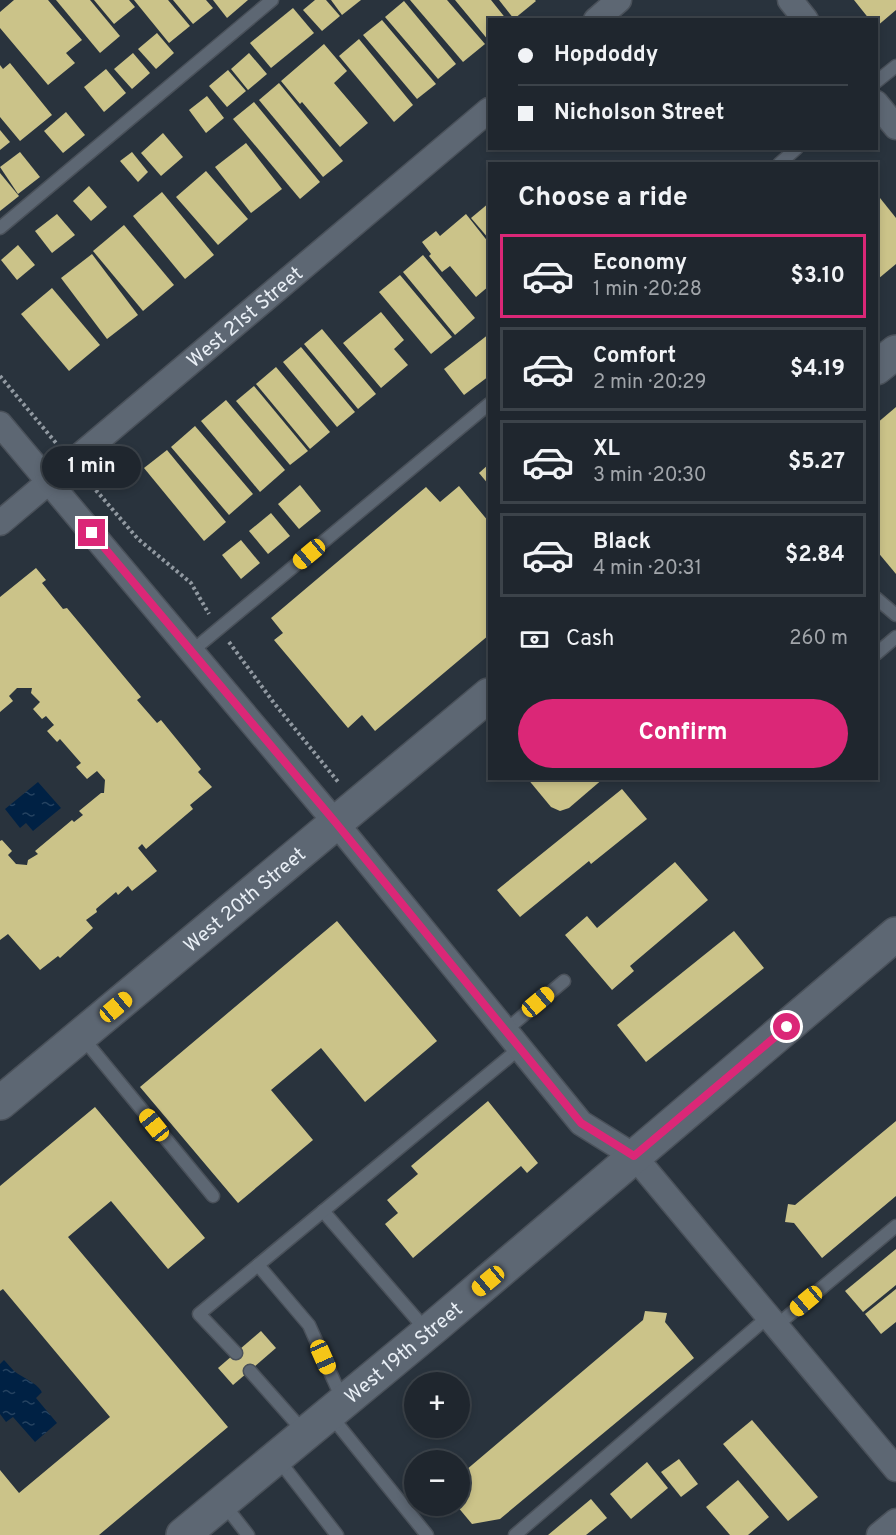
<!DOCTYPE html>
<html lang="en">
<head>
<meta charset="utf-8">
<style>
  :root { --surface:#1f262e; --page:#272e36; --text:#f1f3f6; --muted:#a1a5aa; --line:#3c434a; --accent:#db2777 }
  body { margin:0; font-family:Overpass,sans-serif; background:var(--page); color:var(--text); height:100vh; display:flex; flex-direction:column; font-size:22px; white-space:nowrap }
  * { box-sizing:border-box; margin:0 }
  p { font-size:20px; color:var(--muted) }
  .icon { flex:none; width:33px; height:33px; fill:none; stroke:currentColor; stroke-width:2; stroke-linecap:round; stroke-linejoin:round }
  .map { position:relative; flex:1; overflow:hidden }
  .drawer { position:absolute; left:488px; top:162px; width:390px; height:618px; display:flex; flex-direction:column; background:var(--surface); border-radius:0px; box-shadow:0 3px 9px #0003,0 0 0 2px var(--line) }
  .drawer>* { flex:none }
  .top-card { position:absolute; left:488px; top:18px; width:390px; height:132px; border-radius:0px; box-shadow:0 3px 9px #0003,0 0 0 2px var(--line); display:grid; align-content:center; height:132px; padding:0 30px; background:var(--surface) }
  .fabs { position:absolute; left:404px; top:1372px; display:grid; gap:12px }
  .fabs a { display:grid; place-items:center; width:66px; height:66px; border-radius:50%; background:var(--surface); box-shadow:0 3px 9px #0003,0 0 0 2px var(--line); font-size:30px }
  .end { position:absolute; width:27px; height:27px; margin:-14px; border:8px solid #db2777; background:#fff; box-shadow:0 0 0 3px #fff }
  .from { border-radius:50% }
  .bubble { position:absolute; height:42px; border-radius:21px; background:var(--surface); box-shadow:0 3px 9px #0003,0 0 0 2px var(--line); font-size:20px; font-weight:700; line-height:42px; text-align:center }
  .car { position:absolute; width:18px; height:36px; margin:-18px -9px; border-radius:8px; box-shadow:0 0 4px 2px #0007; background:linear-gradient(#f5c518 24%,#345 0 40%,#f5c518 0 76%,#345 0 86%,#f5c518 0) }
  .top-card b { display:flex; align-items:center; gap:21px; height:57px; font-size:22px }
  .top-card b+b { border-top:2px solid var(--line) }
  .top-card i { width:15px; height:15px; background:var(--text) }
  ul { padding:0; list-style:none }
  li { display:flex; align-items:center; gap:18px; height:84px; margin:0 12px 9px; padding:0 18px; border:3px solid var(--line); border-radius:0px }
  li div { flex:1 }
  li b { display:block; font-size:22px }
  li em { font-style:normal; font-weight:700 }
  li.selected { border-color:var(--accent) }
  li>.icon { width:54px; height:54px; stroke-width:1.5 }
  h2 { padding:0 30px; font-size:27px; line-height:72px }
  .pay { display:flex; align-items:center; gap:15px; height:66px; padding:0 30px; font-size:22px }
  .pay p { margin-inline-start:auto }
  .action { display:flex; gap:12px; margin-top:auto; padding:12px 30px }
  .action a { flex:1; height:69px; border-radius:36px; background:var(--accent); color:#fff; font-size:24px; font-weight:700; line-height:69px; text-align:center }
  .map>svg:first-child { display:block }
  .water { fill:url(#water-ripples) }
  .building { fill:#cbc389 }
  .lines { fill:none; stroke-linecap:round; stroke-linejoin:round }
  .lane-casing { stroke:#4a515a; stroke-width:15 }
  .street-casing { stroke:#4a515a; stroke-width:27 }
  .secondary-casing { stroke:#4a515a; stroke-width:36 }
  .path { stroke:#9199a1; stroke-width:4; stroke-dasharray:3 3; stroke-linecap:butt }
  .lane { stroke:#5d6773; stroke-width:12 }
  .street { stroke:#5d6773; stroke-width:24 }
  .secondary { stroke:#5d6773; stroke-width:33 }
  .route { stroke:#db2777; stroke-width:8 }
  .labels { text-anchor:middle; stroke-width:6; stroke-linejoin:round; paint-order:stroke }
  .street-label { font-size:20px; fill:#e8eef5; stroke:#202933 }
</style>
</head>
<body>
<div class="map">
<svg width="896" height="1535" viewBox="0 0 896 1535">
  <defs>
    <pattern id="water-ripples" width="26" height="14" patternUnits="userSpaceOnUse" patternTransform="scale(1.5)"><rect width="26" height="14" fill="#002144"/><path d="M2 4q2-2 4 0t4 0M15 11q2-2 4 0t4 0" fill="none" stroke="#254260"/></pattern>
  </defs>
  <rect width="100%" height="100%" fill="#29333d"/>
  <g class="water">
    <path d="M38 782 61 808 33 831 26 823 20 828 5 809Z"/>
    <path d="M4 1360C8 1364 11 1368 14 1371 24 1379 35 1381 42 1392L36 1398 57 1423 35 1442 13 1417 6 1422 0 1414V1364Z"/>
  </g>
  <g class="building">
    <path d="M14 0H48L82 40 66 53 75 63 48 85 0 28V12Z"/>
    <path d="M56 0H90L120 36 100 53Z"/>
    <path d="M94 0H129L135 7 114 24Z"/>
    <path d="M134 0H168L190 26 169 43Z"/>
    <path d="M173 0H206L213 8 193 24Z"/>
    <path d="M213 0H248L227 18Z"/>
    <path d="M315 0H326L340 16 322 31 303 10Z"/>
    <path d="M331 0H361L342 15Z"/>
    <path d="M410 0H447L485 44 463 62Z"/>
    <path d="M455 0H491L507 20H489V41Z"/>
    <path d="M499 0H535L536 1 514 19Z"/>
    <path d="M854 0H896V10L876 27V20H870Z"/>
    <path d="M404 1 456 64 438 79 385 17Z"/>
    <path d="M293 8 314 33 271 68 250 43Z"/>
    <path d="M382 20 436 84 417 99 363 35Z"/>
    <path d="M157 33 174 53 156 69 138 49Z"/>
    <path d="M359 39 413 105 394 122 339 56Z"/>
    <path d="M324 44 347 71 334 83 368 123 340 147 302 102 300 104 281 81Z"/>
    <path d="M133 53 150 73 132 89 114 69Z"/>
    <path d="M249 53 267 74 248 90 231 69Z"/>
    <path d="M10 63 52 115 20 141 0 117V65L3 69Z"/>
    <path d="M106 69 126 93 104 112 84 87Z"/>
    <path d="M228 70 246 91 227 107 209 86Z"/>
    <path d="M279 83 343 161 323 177 259 100Z"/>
    <path d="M207 96 224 118 206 133 189 110Z"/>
    <path d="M254 102 320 182 300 199 233 119Z"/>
    <path d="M66 112 85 135 63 153 44 131Z"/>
    <path d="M0 130 10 142 0 150Z"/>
    <path d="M163 133 183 157 161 176 141 153Z"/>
    <path d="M246 143 282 189 251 213 215 167Z"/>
    <path d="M20 152 40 177 18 194 0 167Z"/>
    <path d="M132 152 148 172 138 182 120 161Z"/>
    <path d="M206 171 248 219 218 245 176 197Z"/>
    <path d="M0 173 19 196 0 211Z"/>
    <path d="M89 186 107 207 91 221 73 201Z"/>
    <path d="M162 192 214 255 185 279 133 216Z"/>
    <path d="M876 193 896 218V264L878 279 876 276Z"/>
    <path d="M489 203V239L471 218Z"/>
    <path d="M57 214 75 235 52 253 35 231Z"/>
    <path d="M466 214 489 243V286L476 297 450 266 442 272 429 256 431 254 422 242 436 231 440 236Z"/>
    <path d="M124 225 174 285 143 311 93 251Z"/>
    <path d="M18 245 35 265 17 280 1 260Z"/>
    <path d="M92 254 138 315 107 339 61 278Z"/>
    <path d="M423 255 475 318 455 335 403 272Z"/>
    <path d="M400 275 452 337 431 354 379 292Z"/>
    <path d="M52 288 100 345 69 371 21 314Z"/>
    <path d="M381 312 404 340 394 349 408 365 381 388 343 343Z"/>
    <path d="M322 329 376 394 358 409 304 344Z"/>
    <path d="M489 334V376L464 395 444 369Z"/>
    <path d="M301 347 355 412 337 427 283 362Z"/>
    <path d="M276 367 330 432 310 449 256 384Z"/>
    <path d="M254 386 308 451 290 465 236 401Z"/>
    <path d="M226 400 285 470 260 492 201 421Z"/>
    <path d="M896 407V574L876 550V424Z"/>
    <path d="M195 426 253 494 229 515 171 447Z"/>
    <path d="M167 450 226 522 204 541 144 468Z"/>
    <path d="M489 464V485L479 473Z"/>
    <path d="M300 485 321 511 299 529 278 504Z"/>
    <path d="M459 486 489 522V635L375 731 362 715 348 728 274 640 283 633 271 618 426 487 440 502Z"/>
    <path d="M271 513 290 536 268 554 249 531Z"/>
    <path d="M241 540 260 563 241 579 222 555Z"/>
    <path d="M36 568 46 580 42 583 63 609 67 608 141 697 137 700 157 723 161 720 201 769 198 772 212 787 190 805 193 809 146 849 142 844 138 848 157 871 132 891 128 886 118 895 116 892 96 909 97 912 86 920 93 928 60 958 58 956 40 970 8 934 0 940V841L2 840 12 851 8 855 16 864 27 865 28 860 38 854 35 851 72 820 74 822 83 815 79 811 101 793H104L105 780 97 771 87 779 76 767 81 763 60 739 57 742 47 731 54 725 46 716 42 719 33 709 40 702 31 693 32 688H17L9 696 13 701 0 712V597Z"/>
    <path d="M527 778H604L569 808 560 811 551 807Z"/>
    <path d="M622 789 647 819 591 864 589 861 520 917 497 890Z"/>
    <path d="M675 862 708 900 630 966 634 971 612 990 565 935 587 916 597 928Z"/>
    <path d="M337 921 437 1041 365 1102 321 1048 271 1090 313 1140 238 1203 140 1087Z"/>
    <path d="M734 931 764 968 646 1062 617 1025Z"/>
    <path d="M488 1101 538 1163 527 1173 521 1166 413 1258 385 1224 398 1213 387 1200 418 1174 411 1166Z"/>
    <path d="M95 1107 205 1238 168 1269 111 1201 68 1237 228 1427 99 1535H0V1470L19 1493 110 1417 3 1289 0 1291V1186Z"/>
    <path d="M896 1121V1196L822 1258 794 1223 785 1222 788 1204 795 1205Z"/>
    <path d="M896 1249V1285L863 1312 845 1291Z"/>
    <path d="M896 1289V1322L881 1334 865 1314Z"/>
    <path d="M645 1311 667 1313 665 1322 694 1358 500 1519 472 1524 457 1506H459V1476L643 1320Z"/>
    <path d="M261 1331 276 1348 233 1385 218 1368Z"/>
    <path d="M752 1420 818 1497 788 1521 723 1444Z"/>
    <path d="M679 1459 698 1484 681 1497 661 1472Z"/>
    <path d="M647 1462 668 1488 631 1519 610 1494Z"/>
    <path d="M738 1480 769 1517 748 1535H730L706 1507Z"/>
    <path d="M591 1499 607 1518 586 1535H548Z"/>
  </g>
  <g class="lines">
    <defs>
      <g id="lane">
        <path d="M876 82 896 66"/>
        <path d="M779 164 797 148"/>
        <path d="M0 228 272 0"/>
        <path d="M876 598 896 615"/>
        <path d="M192 651 489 404"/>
        <path d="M876 654 896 637"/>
        <path d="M506 1030 564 981"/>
        <path d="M82 1037 213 1196"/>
        <path d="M323 1211 426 1330"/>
        <path d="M776 1326 896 1226"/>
        <path d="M236 1353 199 1314 258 1265"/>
        <path d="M250 1371 305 1433"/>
        <path d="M343 1401 309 1325 258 1265 520 1048"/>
        <path d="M331 1416 427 1535"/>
        <path d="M277 1458 337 1535"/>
        <path d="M223 1503 248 1535"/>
        <path d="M515 1535 768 1317"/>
      </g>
      <g id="street">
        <path d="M790 0 806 20"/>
        <path d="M596 20 619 0"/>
        <path d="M876 103 896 127"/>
        <path d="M0 424 336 823 581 1123 634 1156 896 1469"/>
        <path id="s1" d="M0 523 489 110"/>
        <path d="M879 1535 896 1521"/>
      </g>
      <g id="secondary">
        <path d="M876 368 896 352"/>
        <path id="s2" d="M0 1103 489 695"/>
        <path id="s3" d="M183 1535 434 1327 896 934"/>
      </g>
    </defs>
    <use href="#lane" class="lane-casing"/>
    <use href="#street" class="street-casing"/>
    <use href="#secondary" class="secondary-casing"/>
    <g class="path">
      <path d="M0 376 56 443"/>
      <path d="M88 481 138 539 191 583 209 614"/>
      <path d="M229 642 274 703 339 783"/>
    </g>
    <use href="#lane" class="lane"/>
    <use href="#street" class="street"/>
    <use href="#secondary" class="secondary"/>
  </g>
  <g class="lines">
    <path class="route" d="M92 533 336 823 581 1123 634 1156 787 1027"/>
  </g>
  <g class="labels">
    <g class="street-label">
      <text dy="7" stroke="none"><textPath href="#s1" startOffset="320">West 21st Street</textPath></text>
      <text dy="7" stroke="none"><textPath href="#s2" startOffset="318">West 20th Street</textPath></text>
      <text dy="7" stroke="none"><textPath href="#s3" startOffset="286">West 19th Street</textPath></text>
    </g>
  </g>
</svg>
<div class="fabs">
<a>+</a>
<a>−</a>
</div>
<i class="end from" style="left:787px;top:1027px"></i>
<i class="end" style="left:92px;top:533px"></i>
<div class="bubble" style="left:42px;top:446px;width:99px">1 min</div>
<i class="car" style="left:309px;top:554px;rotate:230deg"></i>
<i class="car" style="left:538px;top:1002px;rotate:50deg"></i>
<i class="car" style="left:116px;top:1007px;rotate:50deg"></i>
<i class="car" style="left:154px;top:1125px;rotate:321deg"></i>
<i class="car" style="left:488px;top:1281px;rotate:230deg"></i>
<i class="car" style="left:806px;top:1301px;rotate:230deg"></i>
<i class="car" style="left:323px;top:1357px;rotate:156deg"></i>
<div class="top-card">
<b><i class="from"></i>Hopdoddy</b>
<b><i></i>Nicholson Street</b>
</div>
<section class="drawer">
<h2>Choose a ride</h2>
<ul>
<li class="selected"><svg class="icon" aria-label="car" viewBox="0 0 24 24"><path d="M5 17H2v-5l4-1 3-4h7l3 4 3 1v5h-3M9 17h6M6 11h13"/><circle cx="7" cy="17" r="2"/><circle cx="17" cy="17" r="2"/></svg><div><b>Economy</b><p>1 min · 20:28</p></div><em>$3.10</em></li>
<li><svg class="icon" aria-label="car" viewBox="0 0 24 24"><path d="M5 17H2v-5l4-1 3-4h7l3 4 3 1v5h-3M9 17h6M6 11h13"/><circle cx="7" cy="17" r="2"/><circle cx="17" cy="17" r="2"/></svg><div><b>Comfort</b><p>2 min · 20:29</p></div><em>$4.19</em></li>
<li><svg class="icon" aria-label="car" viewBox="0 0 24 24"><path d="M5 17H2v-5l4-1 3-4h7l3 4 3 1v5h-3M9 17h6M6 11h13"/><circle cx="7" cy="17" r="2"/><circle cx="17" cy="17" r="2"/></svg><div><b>XL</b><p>3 min · 20:30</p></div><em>$5.27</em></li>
<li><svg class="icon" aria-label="car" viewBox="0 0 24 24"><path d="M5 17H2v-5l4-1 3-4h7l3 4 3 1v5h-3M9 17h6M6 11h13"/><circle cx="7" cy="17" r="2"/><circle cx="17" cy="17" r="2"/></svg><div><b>Black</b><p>4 min · 20:31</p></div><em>$2.84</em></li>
</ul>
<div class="pay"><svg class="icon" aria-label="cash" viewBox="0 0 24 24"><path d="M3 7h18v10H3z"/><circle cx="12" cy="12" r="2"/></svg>Cash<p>260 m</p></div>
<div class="action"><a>Confirm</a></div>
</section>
</div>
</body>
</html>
